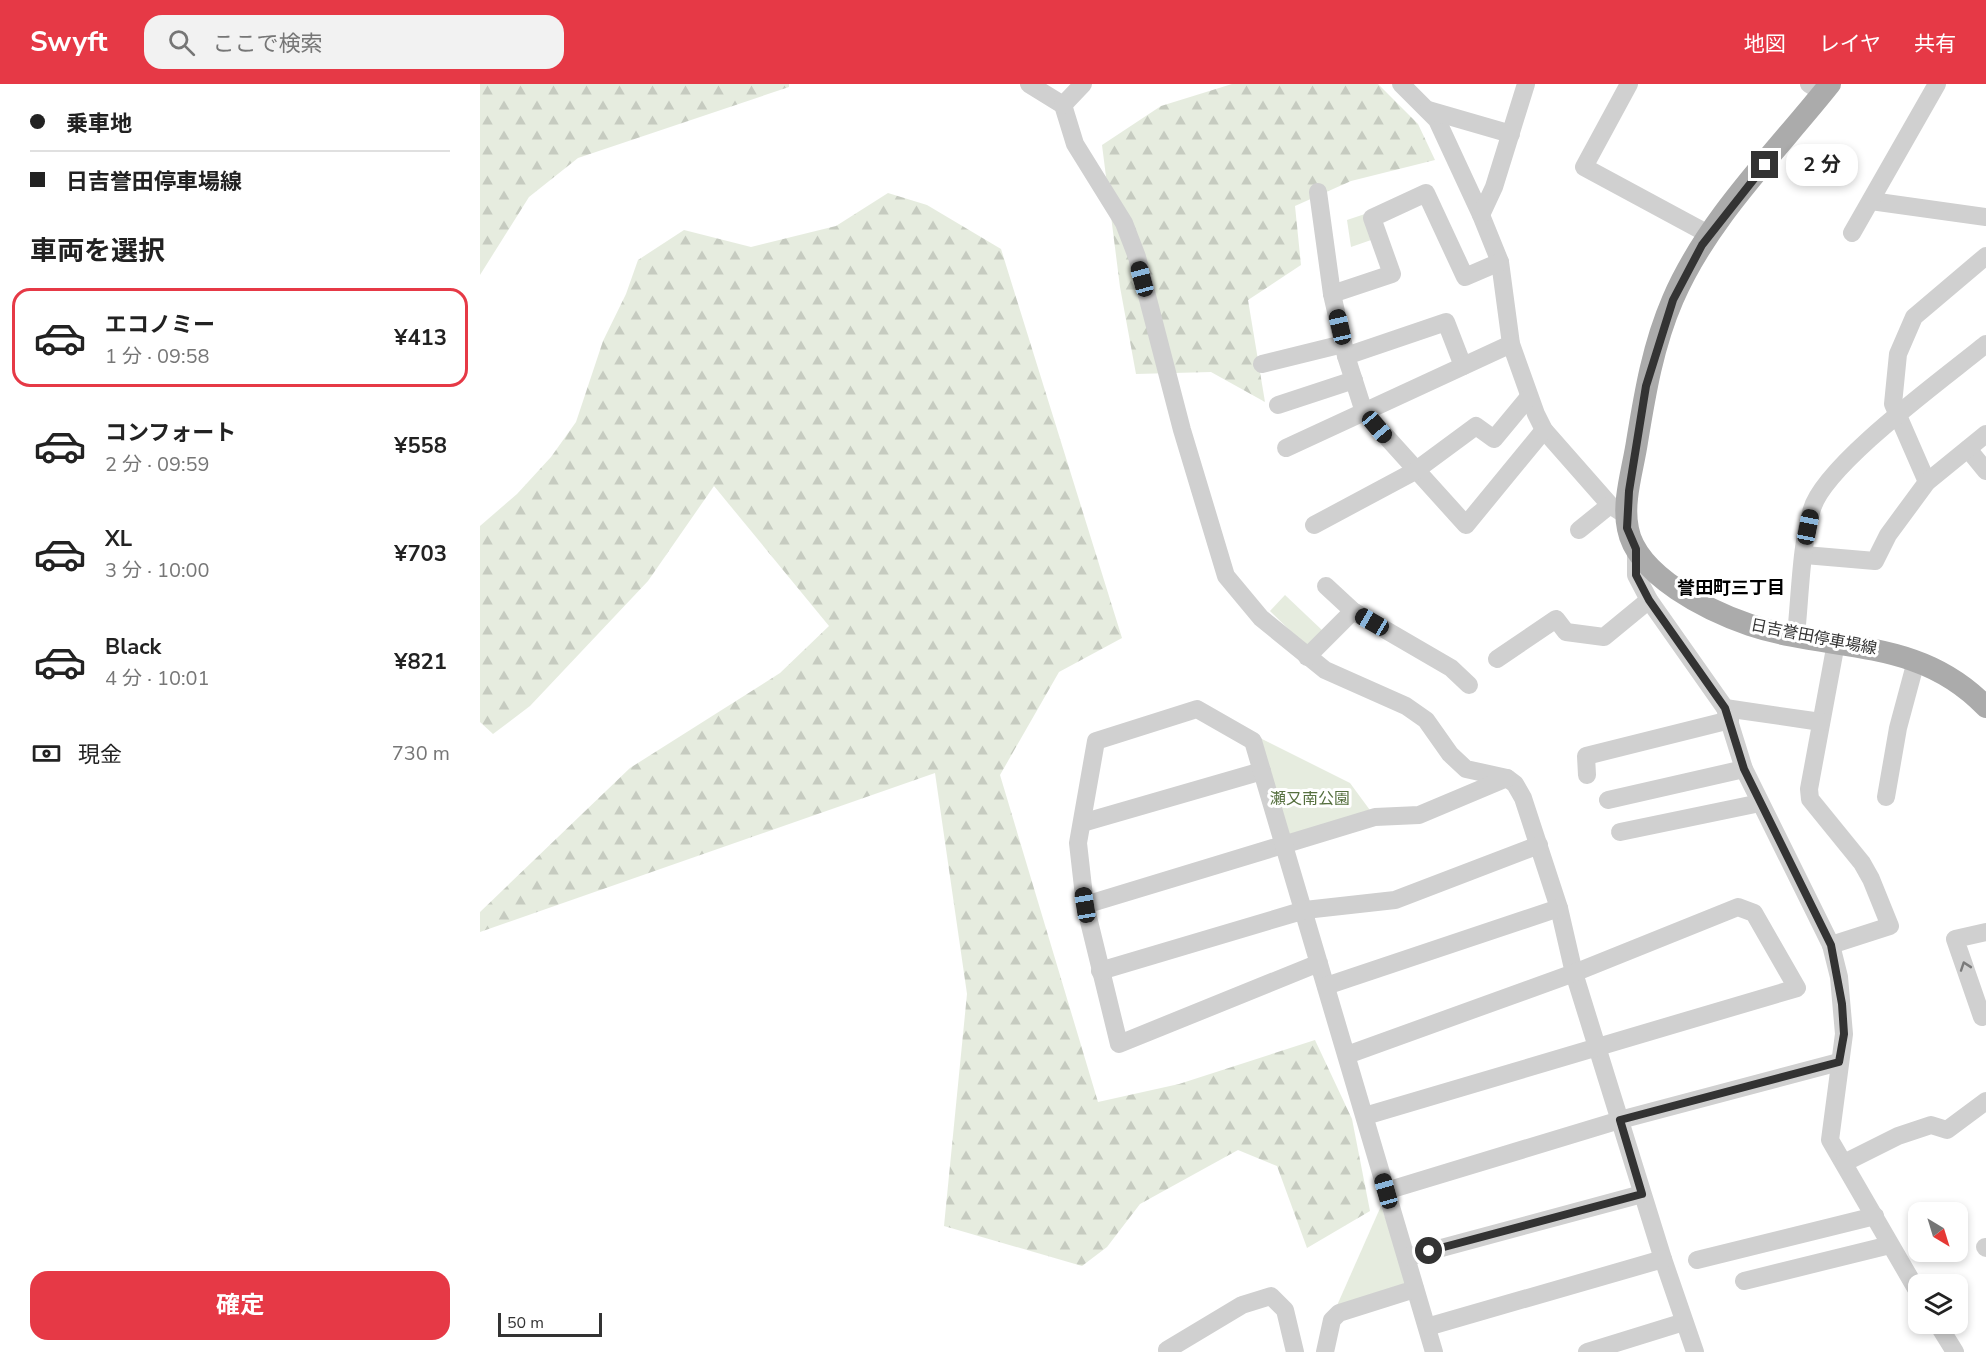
<!DOCTYPE html>
<html lang="ja">
<head>
<meta charset="utf-8">
<style>
  :root { --surface:#fff; --page:#f2f2f2; --text:#222; --muted:#767676; --line:#e0e0e0; --accent:#e63946 }
  body { margin:0; font-family:"Nunito Sans","Noto Sans JP",sans-serif; background:var(--page); color:var(--text); height:100vh; display:flex; flex-direction:column; font-size:22px; white-space:nowrap }
  * { box-sizing:border-box; margin:0 }
  p { font-size:20px; color:var(--muted) }
  .icon { flex:none; width:33px; height:33px; fill:none; stroke:currentColor; stroke-width:2; stroke-linecap:round; stroke-linejoin:round }
  .map { position:relative; flex:1; overflow:hidden }
  .sheet { display:flex; flex-direction:column; background:var(--surface); width:480px }
  .sheet>* { flex:none }
  .hud { display:grid; align-content:center; height:132px; padding:0 30px; background:var(--surface) }
  .needle { width:39px; rotate:142deg }
  .tools { position:absolute; left:1428px; top:1118px; display:grid; gap:12px }
  .tools a { display:grid; place-items:center; width:60px; height:60px; border-radius:12px; background:var(--surface); box-shadow:0 3px 9px #0003; font-size:30px }
  .scale { position:absolute; left:18px; bottom:15px; width:104px; box-sizing:border-box; padding-left:6px; border:3px solid #333; border-top:0; font-size:16px; line-height:21px; white-space:nowrap; color:#333; -webkit-text-stroke:4px #fff; paint-order:stroke }
  .end { position:absolute; width:27px; height:27px; margin:-14px; border:8px solid #333; background:#fff; box-shadow:0 0 0 3px #fff }
  .from { border-radius:50% }
  .bubble { position:absolute; height:42px; border-radius:18px; background:var(--surface); box-shadow:0 3px 9px #0003; font-size:20px; font-weight:700; line-height:42px; text-align:center }
  .car { position:absolute; width:18px; height:36px; margin:-18px -9px; border-radius:8px; box-shadow:0 0 4px 2px #0007; background:linear-gradient(#222 24%,#8ab4d8 0 40%,#222 0 76%,#8ab4d8 0 86%,#222 0) }
  .hud b { display:flex; align-items:center; gap:21px; height:57px; font-size:22px }
  .hud b+b { border-top:2px solid var(--line) }
  .hud i { width:15px; height:15px; background:var(--text) }
  ul { padding:0; list-style:none }
  li { display:flex; align-items:center; gap:18px; height:99px; margin:0 12px 9px; padding:0 18px; border:3px solid transparent; border-radius:18px }
  li div { flex:1 }
  li b { display:block; font-size:22px }
  li em { font-style:normal; font-weight:700 }
  li.selected { border-color:var(--accent) }
  li>.icon { width:54px; height:54px; stroke-width:1.5 }
  h2 { padding:0 30px; font-size:27px; line-height:72px }
  .pay { display:flex; align-items:center; gap:15px; height:66px; padding:0 30px; font-size:22px }
  .pay p { margin-inline-start:auto }
  .action { display:flex; gap:12px; margin-top:auto; padding:12px 30px }
  .action a { flex:1; height:69px; border-radius:18px; background:var(--accent); color:#fff; font-size:24px; font-weight:700; line-height:69px; text-align:center }
  header { display:flex; align-items:center; gap:36px; box-sizing:border-box; height:84px; padding:0 30px; background:var(--accent); color:#fff }
  header strong { font-size:28px }
  nav { display:flex; gap:33px; margin-inline-start:auto; font-size:21px }
  .search { width:420px; height:54px; background:var(--page); display:flex; align-items:center; gap:15px; box-sizing:border-box; padding:0 21px; border-radius:18px; color:var(--muted); font-size:22px }
  main { display:flex; flex:1; min-height:0 }
  .map>svg:first-child { display:block }
  .forest { fill:url(#forest-firs) }
  .green { fill:#e6ecdf }
  .lines { fill:none; stroke-linecap:round; stroke-linejoin:round }
  .minor { stroke:#d0d0d0; stroke-width:18 }
  .major { stroke:#ababab; stroke-width:22 }
  .oneway { stroke:#7a7a7a }
  .route { stroke:#333; stroke-width:8 }
  .labels { text-anchor:middle; stroke-width:6; stroke-linejoin:round; paint-order:stroke }
  .street-label { font-size:16px; fill:#333; stroke:#fff }
  .park-label { font-size:16px; fill:#56703f; stroke:#fff }
  .neighbourhood-label { font-size:18px; font-weight:bold; fill:#000; stroke:#fff }
</style>
</head>
<body>
<header>
<strong>Swyft</strong>
<div class="search"><svg class="icon" aria-label="search" viewBox="0 0 24 24"><circle cx="10" cy="10" r="6"/><path d="M15 15l6 6"/></svg>ここで検索</div>
<nav><a>地図</a><a>レイヤ</a><a>共有</a></nav>
</header>
<main>
<section class="sheet">
<div class="hud">
<b><i class="from"></i>乗車地</b>
<b><i></i>日吉誉田停車場線</b>
</div>
<h2>車両を選択</h2>
<ul>
<li class="selected"><svg class="icon" aria-label="car" viewBox="0 0 24 24"><path d="M5 17H2v-5l4-1 3-4h7l3 4 3 1v5h-3M9 17h6M6 11h13"/><circle cx="7" cy="17" r="2"/><circle cx="17" cy="17" r="2"/></svg><div><b>エコノミー</b><p>1 分 · 09:58</p></div><em>¥413</em></li>
<li><svg class="icon" aria-label="car" viewBox="0 0 24 24"><path d="M5 17H2v-5l4-1 3-4h7l3 4 3 1v5h-3M9 17h6M6 11h13"/><circle cx="7" cy="17" r="2"/><circle cx="17" cy="17" r="2"/></svg><div><b>コンフォート</b><p>2 分 · 09:59</p></div><em>¥558</em></li>
<li><svg class="icon" aria-label="car" viewBox="0 0 24 24"><path d="M5 17H2v-5l4-1 3-4h7l3 4 3 1v5h-3M9 17h6M6 11h13"/><circle cx="7" cy="17" r="2"/><circle cx="17" cy="17" r="2"/></svg><div><b>XL</b><p>3 分 · 10:00</p></div><em>¥703</em></li>
<li><svg class="icon" aria-label="car" viewBox="0 0 24 24"><path d="M5 17H2v-5l4-1 3-4h7l3 4 3 1v5h-3M9 17h6M6 11h13"/><circle cx="7" cy="17" r="2"/><circle cx="17" cy="17" r="2"/></svg><div><b>Black</b><p>4 分 · 10:01</p></div><em>¥821</em></li>
</ul>
<div class="pay"><svg class="icon" aria-label="cash" viewBox="0 0 24 24"><path d="M3 7h18v10H3z"/><circle cx="12" cy="12" r="2"/></svg>現金<p>730 m</p></div>
<div class="action"><a>確定</a></div>
</section>
<div class="map">
<svg width="1506" height="1268" viewBox="0 0 1506 1268">
  <defs>
    <pattern id="forest-firs" width="22" height="20" patternUnits="userSpaceOnUse" patternTransform="scale(1.5)"><rect width="22" height="20" fill="#e6ecdf"/><path d="M5 1l3.5 6h-7zM16 11l3.5 6h-7z" fill="#c6cbc0"/></pattern>
  </defs>
  <rect width="100%" height="100%" fill="#fff"/>
  <g class="forest">
    <path d="M0 0H309V3L98 74 49 113 0 191Z"/>
    <path d="M752 0H898L938 40 955 76 871 97 815 122 821 181 768 216 785 318 731 288 656 290 640 203 622 61 681 22Z"/>
    <path d="M408 109 447 121 521 165 642 554 579 588 520 691 618 1018 699 1000 835 956 872 1035 890 1127 827 1164 797 1082 758 1066 660 1120 627 1163 602 1182 464 1142 487 910 455 689 0 848V828L150 684 300 589 349 542 234 402 168 497 50 622 13 650 0 638V442L37 410 71 373 96 338 123 257 146 210 158 176 204 146 271 163 356 142Z"/>
  </g>
  <g class="green">
    <path d="M885 130 894 155 871 163 867 136Z"/>
    <path d="M805 511 844 548 828 564 790 527Z"/>
    <path d="M778 653 870 699 895 733 808 752Z"/>
    <path d="M901 1122 928 1198 855 1226Z"/>
  </g>
  <g class="lines">
    <g class="minor">
      <path d="M549 0 583 21 595 60 644 139 657 173 702 346 746 492 781 534 845 586 926 622 946 636 970 670 986 685 1027 694 1035 700 1043 714 1079 824 1094 889 1183 1175 1215 1268"/>
      <path d="M921 0 957 36 1001 131 1020 178 1031 260 1056 330 1064 346 1130 421 1147 432"/>
      <path d="M1149 0 1104 83 1230 151"/>
      <path d="M1329 0 1343 9"/>
      <path d="M583 21 603 0"/>
      <path d="M948 26 1031 50"/>
      <path d="M838 108 852 210 866 272 884 328 986 441 1064 346"/>
      <path d="M1391 117 1506 133"/>
      <path d="M1001 131 1014 103 1046 0"/>
      <path d="M1372 149 1457 0"/>
      <path d="M852 210 912 190 892 134 946 109 985 193 1020 178"/>
      <path d="M866 272 966 238 983 282"/>
      <path d="M782 280 863 260"/>
      <path d="M798 321 874 296"/>
      <path d="M806 364 1031 260"/>
      <path d="M1488 365 1506 387"/>
      <path d="M1447 398 1413 320 1418 270 1434 233 1506 172"/>
      <path d="M834 441 935 387 996 342 1014 355 1048 314"/>
      <path d="M1099 446 1130 421"/>
      <path d="M1156 465V491L1169 516 1245 624 1264 685 1351 861"/>
      <path d="M1325 471 1395 477 1408 451 1447 398 1506 350"/>
      <path d="M846 502 873 527 971 584 989 601"/>
      <path d="M1316 551C1320 514 1321 459 1332 425 1345 380 1466 293 1506 260"/>
      <path d="M1356 559 1329 705 1330 715 1382 779 1391 795 1410 842 1351 861 1359 893 1364 950 1350 1056 1438 1208"/>
      <path d="M827 573 873 527"/>
      <path d="M1017 575 1076 535 1086 548 1124 553 1169 516"/>
      <path d="M1245 624 1341 638"/>
      <path d="M1107 691 1106 672 1250 636"/>
      <path d="M1406 713 1418 644 1436 577"/>
      <path d="M1128 716 1264 685"/>
      <path d="M602 739 782 687"/>
      <path d="M1140 748 1280 719"/>
      <path d="M605 821 895 733 939 731 1027 694"/>
      <path d="M1506 848 1475 855 1502 933 1506 931"/>
      <path d="M839 879 639 960 605 821 598 759 616 657 717 625 773 657 954 1268"/>
      <path d="M620 887 825 826 915 816 1059 761"/>
      <path d="M846 902 1079 824"/>
      <path d="M867 971 1094 889 1258 823 1274 829 1317 904 885 1032"/>
      <path d="M1364 1079 1418 1052 1451 1041 1467 1046 1506 1017"/>
      <path d="M906 1107 1140 1036 1359 978"/>
      <path d="M1505 1163 1506 1164"/>
      <path d="M928 1173 1162 1110"/>
      <path d="M1217 1176 1395 1132"/>
      <path d="M1264 1197 1410 1161"/>
      <path d="M1457 1239 1475 1268"/>
      <path d="M947 1243 1183 1175"/>
      <path d="M687 1266 762 1221 791 1212 805 1226 815 1268"/>
      <path d="M845 1268 852 1236 859 1229 935 1205"/>
      <path d="M1107 1268 1204 1238"/>
    </g>
    <path class="major" d="M1350 0C1296 68 1228 134 1193 215 1173 261 1165 309 1157 358 1153 385 1142 418 1148 445 1157 492 1229 527 1270 541 1354 569 1438 552 1506 623"/>
  </g>
  <defs><path id="oneway-chevron" d="M-2-3.5L2.5 0L-2 3.5" fill="none" stroke-width="1.6" stroke-linecap="round" stroke-linejoin="round" transform="scale(1.5)"/></defs>
  <use class="oneway" href="#oneway-chevron" transform="translate(1485 882) rotate(-109)"/>
  <g class="lines">
    <path class="route" d="M949 1167 1162 1110 1140 1036 1359 978 1364 950 1362 920 1351 861 1264 685 1245 624 1169 516 1156 491V465L1147 444 1149 407 1166 302 1193 216 1222 161 1285 81"/>
  </g>
  <g class="labels">
    <g class="street-label">
      <text transform="translate(1334 552) rotate(11)" y="6">日吉誉田停車場線</text>
    </g>
    <g class="park-label">
      <text x="830" y="720">瀬又南公園</text>
    </g>
    <g class="neighbourhood-label">
      <text x="1251" y="510">誉田町三丁目</text>
    </g>
  </g>
</svg>
<div class="tools">
<a><svg class="needle" viewBox="-14 -14 28 28"><path d="M0-13l5 13h-10z" fill="#e53935"/><path d="M0 13l5-13h-10z" fill="#767676"/></svg></a>
<a><svg class="icon" aria-label="layers" viewBox="0 0 24 24"><path d="M12 4l9 5-9 5-9-5zM3 14l9 5 9-5"/></svg></a>
</div>
<div class="scale">50 m</div>
<i class="end from" style="left:949px;top:1167px"></i>
<i class="end" style="left:1285px;top:81px"></i>
<div class="bubble" style="left:1306px;top:60px;width:72px">2 分</div>
<i class="car" style="left:662px;top:195px;rotate:345deg"></i>
<i class="car" style="left:860px;top:243px;rotate:347deg"></i>
<i class="car" style="left:897px;top:343px;rotate:140deg"></i>
<i class="car" style="left:1328px;top:443px;rotate:11deg"></i>
<i class="car" style="left:892px;top:538px;rotate:300deg"></i>
<i class="car" style="left:605px;top:821px;rotate:351deg"></i>
<i class="car" style="left:906px;top:1107px;rotate:344deg"></i>
</div>
</main>
</body>
</html>
